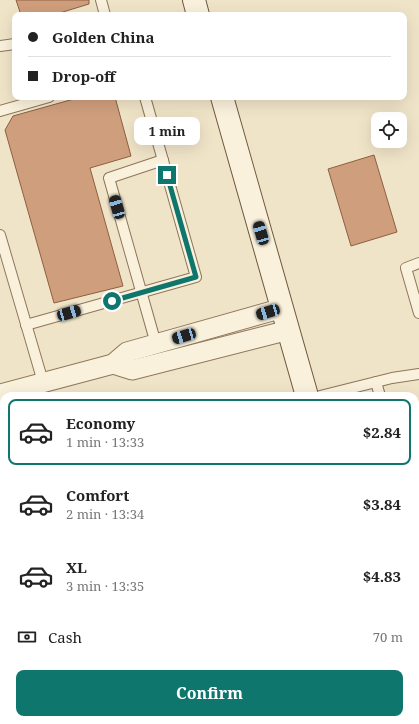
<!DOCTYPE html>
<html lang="en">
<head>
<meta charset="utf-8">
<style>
  :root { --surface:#fff; --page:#f2f2f2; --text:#222; --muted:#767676; --line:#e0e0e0; --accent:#0f766e }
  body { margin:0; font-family:"Noto Serif",serif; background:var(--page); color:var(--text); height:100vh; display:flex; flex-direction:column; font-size:15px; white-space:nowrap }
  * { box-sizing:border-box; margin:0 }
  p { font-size:13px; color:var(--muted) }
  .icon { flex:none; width:22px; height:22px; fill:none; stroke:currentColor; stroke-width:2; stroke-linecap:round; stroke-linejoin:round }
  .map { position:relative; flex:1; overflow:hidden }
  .side { position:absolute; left:0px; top:392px; width:419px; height:332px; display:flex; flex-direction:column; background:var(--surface); border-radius:12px 12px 0 0; box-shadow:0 4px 16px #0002 }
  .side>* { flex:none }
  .guide { position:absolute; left:12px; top:12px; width:395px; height:88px; border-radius:8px; box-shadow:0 4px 16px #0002; display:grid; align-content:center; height:88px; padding:0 16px; background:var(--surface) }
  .buttons { position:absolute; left:371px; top:112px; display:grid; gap:8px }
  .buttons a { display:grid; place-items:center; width:36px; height:36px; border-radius:8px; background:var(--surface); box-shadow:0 4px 16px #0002; font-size:20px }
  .end { position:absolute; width:18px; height:18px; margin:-9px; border:5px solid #0f766e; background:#fff; box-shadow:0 0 0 2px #fff }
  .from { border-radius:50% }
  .bubble { position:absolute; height:28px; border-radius:8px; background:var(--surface); box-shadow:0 4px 16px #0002; font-size:13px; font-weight:700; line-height:28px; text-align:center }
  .car { position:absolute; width:12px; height:24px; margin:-12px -6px; border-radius:5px; box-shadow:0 0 3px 1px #0007; background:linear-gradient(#222 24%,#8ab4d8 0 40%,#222 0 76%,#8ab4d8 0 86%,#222 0) }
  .guide b { display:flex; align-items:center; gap:14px; height:38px; font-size:15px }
  .guide b+b { border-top:1px solid var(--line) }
  .guide i { width:10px; height:10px; background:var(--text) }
  ul { padding:7px 0 0; list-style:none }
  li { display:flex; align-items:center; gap:12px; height:66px; margin:0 8px 6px; padding:0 8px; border:2px solid transparent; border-radius:8px }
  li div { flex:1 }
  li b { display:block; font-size:15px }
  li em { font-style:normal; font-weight:700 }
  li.current { border-color:var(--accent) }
  li>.icon { width:36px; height:36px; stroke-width:1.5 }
  .pay { display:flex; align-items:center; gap:10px; height:44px; padding:0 16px; font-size:15px }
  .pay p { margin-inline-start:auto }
  .primary-button { display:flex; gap:8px; margin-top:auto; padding:8px 16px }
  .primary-button a { flex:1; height:46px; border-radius:8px; background:var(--accent); color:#fff; font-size:16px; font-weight:700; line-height:46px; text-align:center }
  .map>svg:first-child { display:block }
  .building { fill:#cf9f7d; stroke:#8d5f41 }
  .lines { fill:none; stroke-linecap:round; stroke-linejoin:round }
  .service-casing { stroke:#8d765c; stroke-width:12 }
  .minor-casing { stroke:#8d765c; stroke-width:21 }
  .secondary-casing { stroke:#6f573f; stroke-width:24 }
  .primary-casing { stroke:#5b4430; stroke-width:24 }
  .trunk-casing { stroke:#5b4430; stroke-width:24 }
  .service { stroke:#faf1dc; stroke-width:10 }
  .minor { stroke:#faf1dc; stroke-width:19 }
  .secondary { stroke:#faf1dc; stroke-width:22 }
  .primary { stroke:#f3d9a0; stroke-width:22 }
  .trunk { stroke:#eabe7c; stroke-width:22 }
  .route { stroke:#0f766e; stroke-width:5 }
</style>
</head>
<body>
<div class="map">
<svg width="419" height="724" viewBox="0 0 419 724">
  <rect width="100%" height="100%" fill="#f0e4c8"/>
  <g class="building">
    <path d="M16 0H89V4L53 15H21Z"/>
    <path d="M81 97H115L131 156 90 168 123 286 54 303 5 130 13 116Z"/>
    <path d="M374 155 397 232 351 246 328 169Z"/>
  </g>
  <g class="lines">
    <defs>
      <g id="service">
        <path d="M101 0 105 15"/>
        <path d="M0 46 15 44"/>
        <path d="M0 111 49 97"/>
        <path d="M0 235 43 382"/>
        <path d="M419 263 406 268 419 313"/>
        <path d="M26 325 196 277 145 97"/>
        <path d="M156 344 109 178 163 160"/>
        <path d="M376 382 380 396"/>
        <path d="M320 396 392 378 419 374"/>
        <path d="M0 473 4 472"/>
        <path d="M415 485H419"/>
        <path d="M415 513 419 512"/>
        <path d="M118 720 119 724"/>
      </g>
      <g id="minor">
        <path d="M113 364 132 370 289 330"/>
        <path d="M0 394 113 364 127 352 283 308"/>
      </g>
      <g id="secondary">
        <path d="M194 0 198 15"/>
        <path d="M222 97 307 396"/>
      </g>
      <g id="primary">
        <path d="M415 707 419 720"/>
        <path d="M385 720 386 724"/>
      </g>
      <g id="trunk">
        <path d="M415 599 419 600"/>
        <path d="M415 658 419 655"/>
        <path d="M337 724 342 720"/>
        <path d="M407 724 411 720"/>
      </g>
    </defs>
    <use href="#service" class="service-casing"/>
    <use href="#minor" class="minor-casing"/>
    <use href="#secondary" class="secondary-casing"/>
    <use href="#primary" class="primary-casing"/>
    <use href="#trunk" class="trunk-casing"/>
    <use href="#service" class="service"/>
    <use href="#minor" class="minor"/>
    <use href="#secondary" class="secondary"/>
    <use href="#primary" class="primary"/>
    <use href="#trunk" class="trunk"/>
  </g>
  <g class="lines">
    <path class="route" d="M112 301 196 277 167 175"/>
  </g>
</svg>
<div class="buttons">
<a><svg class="icon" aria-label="locate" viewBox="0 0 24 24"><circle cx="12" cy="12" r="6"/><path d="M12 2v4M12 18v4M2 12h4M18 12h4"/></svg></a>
</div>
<i class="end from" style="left:112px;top:301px"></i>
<i class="end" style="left:167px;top:175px"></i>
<div class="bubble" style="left:134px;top:117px;width:66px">1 min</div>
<i class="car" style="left:117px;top:207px;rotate:344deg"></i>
<i class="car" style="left:261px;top:233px;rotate:344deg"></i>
<i class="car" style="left:268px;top:312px;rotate:254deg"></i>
<i class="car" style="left:69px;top:313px;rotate:74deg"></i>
<i class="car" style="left:184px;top:336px;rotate:254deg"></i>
<div class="guide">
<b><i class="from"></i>Golden China</b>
<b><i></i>Drop-off</b>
</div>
<section class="side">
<ul>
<li class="current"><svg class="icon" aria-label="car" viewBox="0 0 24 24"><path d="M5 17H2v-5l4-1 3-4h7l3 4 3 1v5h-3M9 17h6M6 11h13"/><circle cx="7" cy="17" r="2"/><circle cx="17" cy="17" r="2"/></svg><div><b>Economy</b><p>1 min · 13:33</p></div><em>$2.84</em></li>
<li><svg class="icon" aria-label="car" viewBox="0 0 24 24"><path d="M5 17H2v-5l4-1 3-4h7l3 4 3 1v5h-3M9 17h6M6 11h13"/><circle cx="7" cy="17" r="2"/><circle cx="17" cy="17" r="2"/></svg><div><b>Comfort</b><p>2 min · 13:34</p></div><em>$3.84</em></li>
<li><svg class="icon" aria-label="car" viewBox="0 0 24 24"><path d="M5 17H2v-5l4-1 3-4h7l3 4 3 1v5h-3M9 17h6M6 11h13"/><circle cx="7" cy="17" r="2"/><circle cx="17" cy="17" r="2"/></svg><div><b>XL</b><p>3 min · 13:35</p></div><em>$4.83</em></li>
</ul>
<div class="pay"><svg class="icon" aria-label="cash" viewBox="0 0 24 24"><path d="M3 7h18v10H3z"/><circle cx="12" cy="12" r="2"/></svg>Cash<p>70 m</p></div>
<div class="primary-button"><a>Confirm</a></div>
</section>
</div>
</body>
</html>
